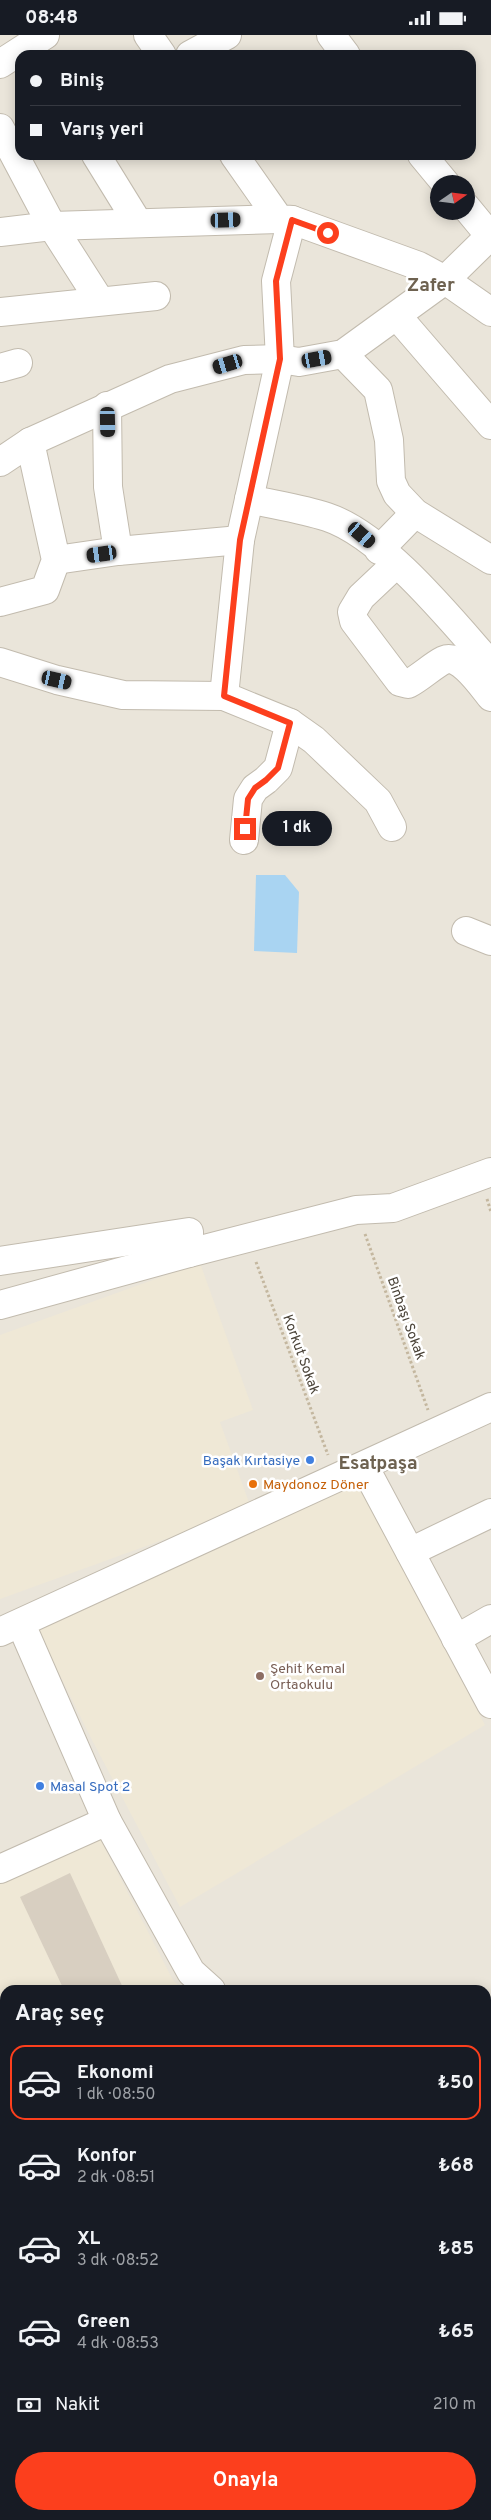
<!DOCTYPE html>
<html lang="tr">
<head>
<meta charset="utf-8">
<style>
  :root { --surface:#171b24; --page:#242831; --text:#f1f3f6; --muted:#9ea1a6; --line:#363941; --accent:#fc3f1d }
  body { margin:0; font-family:Overpass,sans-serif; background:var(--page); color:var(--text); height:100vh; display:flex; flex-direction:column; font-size:19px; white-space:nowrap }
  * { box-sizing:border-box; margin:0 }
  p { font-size:16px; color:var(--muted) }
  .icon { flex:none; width:28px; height:28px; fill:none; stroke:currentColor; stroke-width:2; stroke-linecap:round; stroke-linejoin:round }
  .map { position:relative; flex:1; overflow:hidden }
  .side { position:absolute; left:0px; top:1950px; width:491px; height:535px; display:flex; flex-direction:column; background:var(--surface); border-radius:15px 15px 0 0; box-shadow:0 2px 12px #0003 }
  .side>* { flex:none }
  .banner { position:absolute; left:15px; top:15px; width:461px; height:110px; border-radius:15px; box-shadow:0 2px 12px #0003; display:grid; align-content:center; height:110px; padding:0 15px; background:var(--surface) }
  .needle { width:32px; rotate:76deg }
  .controls { position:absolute; left:430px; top:140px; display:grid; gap:10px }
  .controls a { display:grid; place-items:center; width:45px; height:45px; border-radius:50%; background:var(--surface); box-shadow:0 2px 12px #0003; font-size:25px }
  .end { position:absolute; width:22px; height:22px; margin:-11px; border:6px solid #fc3f1d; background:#fff; box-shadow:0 0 0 2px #fff }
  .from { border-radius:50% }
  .bubble { position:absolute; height:35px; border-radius:18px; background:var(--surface); box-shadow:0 2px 12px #0003; font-size:16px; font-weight:700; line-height:35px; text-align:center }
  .car { position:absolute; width:15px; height:30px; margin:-15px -8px; border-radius:6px; box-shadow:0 0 4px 1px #0007; background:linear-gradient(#222 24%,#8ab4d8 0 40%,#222 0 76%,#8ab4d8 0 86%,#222 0) }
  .banner b { display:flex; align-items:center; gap:18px; height:48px; font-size:19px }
  .banner b+b { border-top:1px solid var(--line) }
  .banner i { width:12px; height:12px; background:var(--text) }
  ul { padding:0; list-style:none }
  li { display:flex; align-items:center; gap:15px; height:75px; margin:0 10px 8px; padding:0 5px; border:2px solid transparent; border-radius:15px }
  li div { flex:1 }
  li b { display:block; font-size:19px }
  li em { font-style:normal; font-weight:700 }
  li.selected { border-color:var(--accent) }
  li>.icon { width:45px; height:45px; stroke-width:1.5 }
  h2 { padding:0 15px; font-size:22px; line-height:60px }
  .pay { display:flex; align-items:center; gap:12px; height:55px; padding:0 15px; font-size:19px }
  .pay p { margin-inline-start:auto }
  .action { display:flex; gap:10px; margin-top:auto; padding:10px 15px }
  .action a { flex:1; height:58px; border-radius:30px; background:var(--accent); color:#fff; font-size:20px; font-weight:700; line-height:58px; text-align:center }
  .status { display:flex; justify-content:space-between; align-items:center; height:35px; padding:0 25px; background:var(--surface); direction:ltr }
  .status svg { height:14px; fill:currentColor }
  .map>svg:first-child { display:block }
  .residential { fill:#eae5da; fill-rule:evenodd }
  .education { fill:#efe8d6 }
  .water { fill:#a9d4f2 }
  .building { fill:#d8cfc1 }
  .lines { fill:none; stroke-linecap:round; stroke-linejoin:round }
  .minor-casing { stroke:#c2bbae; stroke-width:30 }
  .highway-casing { stroke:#e0a43c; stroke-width:30 }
  .path { stroke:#c4b79f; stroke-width:3; stroke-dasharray:2.5 2.5; stroke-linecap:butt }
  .minor { stroke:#fff; stroke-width:28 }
  .highway { stroke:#ffcf6e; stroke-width:28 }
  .rail-casing { stroke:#9a9a9a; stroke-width:5.5 }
  .rail { stroke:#fff; stroke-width:4; stroke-dasharray:11; stroke-linecap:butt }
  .route { stroke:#fc3f1d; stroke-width:6 }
  .shop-dot { fill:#3f7fe0; stroke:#fff; stroke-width:2 }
  .food-dot { fill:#e8710a; stroke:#fff; stroke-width:2 }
  .education-dot { fill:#8d6e63; stroke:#fff; stroke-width:2 }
  .labels { text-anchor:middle; stroke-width:5; stroke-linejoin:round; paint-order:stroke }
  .street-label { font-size:14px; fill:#4b4439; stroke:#fff }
  .shop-label { font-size:14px; fill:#366cbe; stroke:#fff; text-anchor:end }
  .food-label { font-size:14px; fill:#c56008; stroke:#fff; text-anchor:start }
  .education-label { font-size:14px; fill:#785e54; stroke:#fff; text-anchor:start }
  .district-label { font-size:19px; font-weight:bold; fill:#6e6250; stroke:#fff }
</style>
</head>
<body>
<div class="status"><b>08:48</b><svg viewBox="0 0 49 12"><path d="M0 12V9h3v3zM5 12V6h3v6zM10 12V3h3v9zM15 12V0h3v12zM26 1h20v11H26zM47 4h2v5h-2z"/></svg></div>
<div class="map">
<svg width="491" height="2485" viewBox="0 0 491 2485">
  <rect width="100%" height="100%" fill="#f6f3ec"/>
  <path class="residential" d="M0 0H491V2485H0ZM20 20H471V120H20ZM439 149H466V176H439ZM5 1955H486V2480H5Z"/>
  <g class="education">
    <path d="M200 1228 253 1375 220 1387 251 1473 0 1564V1300Z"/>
    <path d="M356 1446 485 1690 180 1872 92 1705 36 1592Z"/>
    <path d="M99 1802 173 1945 183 1955H5V2260L0 2257V1849Z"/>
  </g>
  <path class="water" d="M256 840H285L299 857 297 918 254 916Z"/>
  <path class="building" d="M70 1838 124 1955H64L20 1862Z"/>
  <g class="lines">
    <defs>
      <g id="minor">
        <path d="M148 0 162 20"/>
        <path d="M331 0 346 20"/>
        <path d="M190 20 227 0"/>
        <path d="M0 29 45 0"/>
        <path d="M0 93 52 191 100 266"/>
        <path d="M96 120 138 188"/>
        <path d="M234 120 279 184 292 185 419 231 445 245 491 277"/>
        <path d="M422 120 446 149"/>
        <path d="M466 172 490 201"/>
        <path d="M0 197 52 191 279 184"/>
        <path d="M0 277 156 261"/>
        <path d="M397 281 491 390"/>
        <path d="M343 319 378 355 389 405 391 446 397 459 415 478 491 525"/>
        <path d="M0 333 18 328"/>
        <path d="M107 371 108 452 118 516"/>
        <path d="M0 427 30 407 170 344 244 325 280 324 299 327 343 319 445 245 491 200"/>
        <path d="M249 464C275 470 302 474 327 482 384 501 451 585 491 630"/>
        <path d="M379 515 415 478"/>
        <path d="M56 525 118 516 240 505"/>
        <path d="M396 529 361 562 352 577 354 586 400 647 408 649C421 642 432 631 444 625 460 618 482 651 491 662"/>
        <path d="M0 567 45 555 56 525 30 407"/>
        <path d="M0 627 57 645 123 660 224 661 290 688 314 705 378 766 392 792"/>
        <path d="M224 661 240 505 280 324 276 246 292 185"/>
        <path d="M244 805 248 764 255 753 266 745 278 733 290 688"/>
        <path d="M466 896 491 906"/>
        <path d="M0 1226 189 1197V1218"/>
        <path d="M0 1270 189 1218 356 1175 393 1173 491 1137"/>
        <path d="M364 1431 491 1669"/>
        <path d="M410 1517 491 1478"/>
        <path d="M21 1589 107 1786 191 1937 211 1955"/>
        <path d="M0 1597 491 1372"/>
        <path d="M456 1604 491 1584"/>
        <path d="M0 1834 107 1786"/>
        <path d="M486 2127 491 2121"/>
        <path d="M0 2304 5 2308"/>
        <path d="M179 2480 180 2485"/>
        <path d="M271 2485V2480"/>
      </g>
      <g id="highway">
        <path d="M486 2371 491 2368"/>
        <path d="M486 2443 491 2439"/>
        <path d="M334 2485 341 2480"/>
        <path d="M431 2485 437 2480"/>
      </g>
    </defs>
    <use href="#minor" class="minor-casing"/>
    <use href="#highway" class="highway-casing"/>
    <g class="path">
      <path d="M487 1164 491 1177"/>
      <path d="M365 1199 428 1375"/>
      <path d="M256 1227 328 1420"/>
    </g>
    <use href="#minor" class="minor"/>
    <use href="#highway" class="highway"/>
    <defs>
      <g id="rail">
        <path d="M0 2431 5 2435"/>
        <path d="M0 2463 5 2467"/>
        <path d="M22 2480 29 2485"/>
        <path d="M66 2480 72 2485"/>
      </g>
    </defs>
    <use href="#rail" class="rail-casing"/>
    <use href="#rail" class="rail"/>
  </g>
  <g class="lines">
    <path class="route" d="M245 794 248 764 255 753 266 745 278 733 290 688 224 661 240 505 280 324 276 246 292 185 328 198"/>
  </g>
  <g class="shop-dot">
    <circle cx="310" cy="1425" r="5"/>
    <circle cx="40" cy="1751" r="5"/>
  </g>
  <circle class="food-dot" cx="253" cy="1449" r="5"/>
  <circle class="education-dot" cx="260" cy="1641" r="5"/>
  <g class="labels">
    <g class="street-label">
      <text transform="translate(407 1283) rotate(70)" y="5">Binbaşı Sokak</text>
      <text transform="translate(302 1319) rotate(70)" y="5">Korkut Sokak</text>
    </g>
    <g class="shop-label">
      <text x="300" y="1430">Başak Kırtasiye</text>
      <text x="50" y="1756" text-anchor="start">Masal Spot 2</text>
    </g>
    <g class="food-label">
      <text x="263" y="1454">Maydonoz Döner</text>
    </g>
    <g class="education-label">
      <text x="270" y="1638">Şehit Kemal<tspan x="270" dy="16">Ortaokulu</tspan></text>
    </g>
    <g class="district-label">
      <text x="431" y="256">Zafer</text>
      <text x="378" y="1434">Esatpaşa</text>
    </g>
  </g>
</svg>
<div class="controls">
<a><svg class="needle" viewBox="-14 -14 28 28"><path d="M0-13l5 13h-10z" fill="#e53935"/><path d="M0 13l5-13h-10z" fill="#9ea1a6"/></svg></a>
</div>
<i class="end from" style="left:328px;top:198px"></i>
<i class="end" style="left:245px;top:794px"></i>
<div class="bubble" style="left:262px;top:776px;width:70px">1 dk</div>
<i class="car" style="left:226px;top:185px;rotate:88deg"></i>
<i class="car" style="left:317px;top:324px;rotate:80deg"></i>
<i class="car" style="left:228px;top:329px;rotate:253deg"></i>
<i class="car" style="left:108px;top:387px;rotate:179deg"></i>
<i class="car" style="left:362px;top:500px;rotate:131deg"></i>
<i class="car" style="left:102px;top:519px;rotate:262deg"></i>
<i class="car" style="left:57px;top:645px;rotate:103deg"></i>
<div class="banner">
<b><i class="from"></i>Biniş</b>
<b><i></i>Varış yeri</b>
</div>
<section class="side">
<h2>Araç seç</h2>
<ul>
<li class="selected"><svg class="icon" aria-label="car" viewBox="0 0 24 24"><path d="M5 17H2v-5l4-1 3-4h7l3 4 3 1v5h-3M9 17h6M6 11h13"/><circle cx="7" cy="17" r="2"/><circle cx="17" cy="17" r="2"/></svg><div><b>Ekonomi</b><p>1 dk · 08:50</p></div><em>₺50</em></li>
<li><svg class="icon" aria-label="car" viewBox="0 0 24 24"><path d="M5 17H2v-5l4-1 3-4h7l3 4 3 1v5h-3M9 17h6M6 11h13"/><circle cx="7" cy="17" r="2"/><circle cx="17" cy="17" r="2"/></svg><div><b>Konfor</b><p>2 dk · 08:51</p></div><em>₺68</em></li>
<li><svg class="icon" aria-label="car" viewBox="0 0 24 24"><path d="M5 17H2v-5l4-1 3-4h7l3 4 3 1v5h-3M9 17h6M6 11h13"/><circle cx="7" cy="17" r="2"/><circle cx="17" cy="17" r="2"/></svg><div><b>XL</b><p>3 dk · 08:52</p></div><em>₺85</em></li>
<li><svg class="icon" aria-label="car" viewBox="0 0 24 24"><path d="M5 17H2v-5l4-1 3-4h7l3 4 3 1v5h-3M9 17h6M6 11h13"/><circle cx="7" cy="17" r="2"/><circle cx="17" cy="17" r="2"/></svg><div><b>Green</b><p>4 dk · 08:53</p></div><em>₺65</em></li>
</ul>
<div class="pay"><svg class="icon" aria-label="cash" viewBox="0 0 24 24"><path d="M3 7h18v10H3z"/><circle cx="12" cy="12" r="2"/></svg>Nakit<p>210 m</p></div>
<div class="action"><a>Onayla</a></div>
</section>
</div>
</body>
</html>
